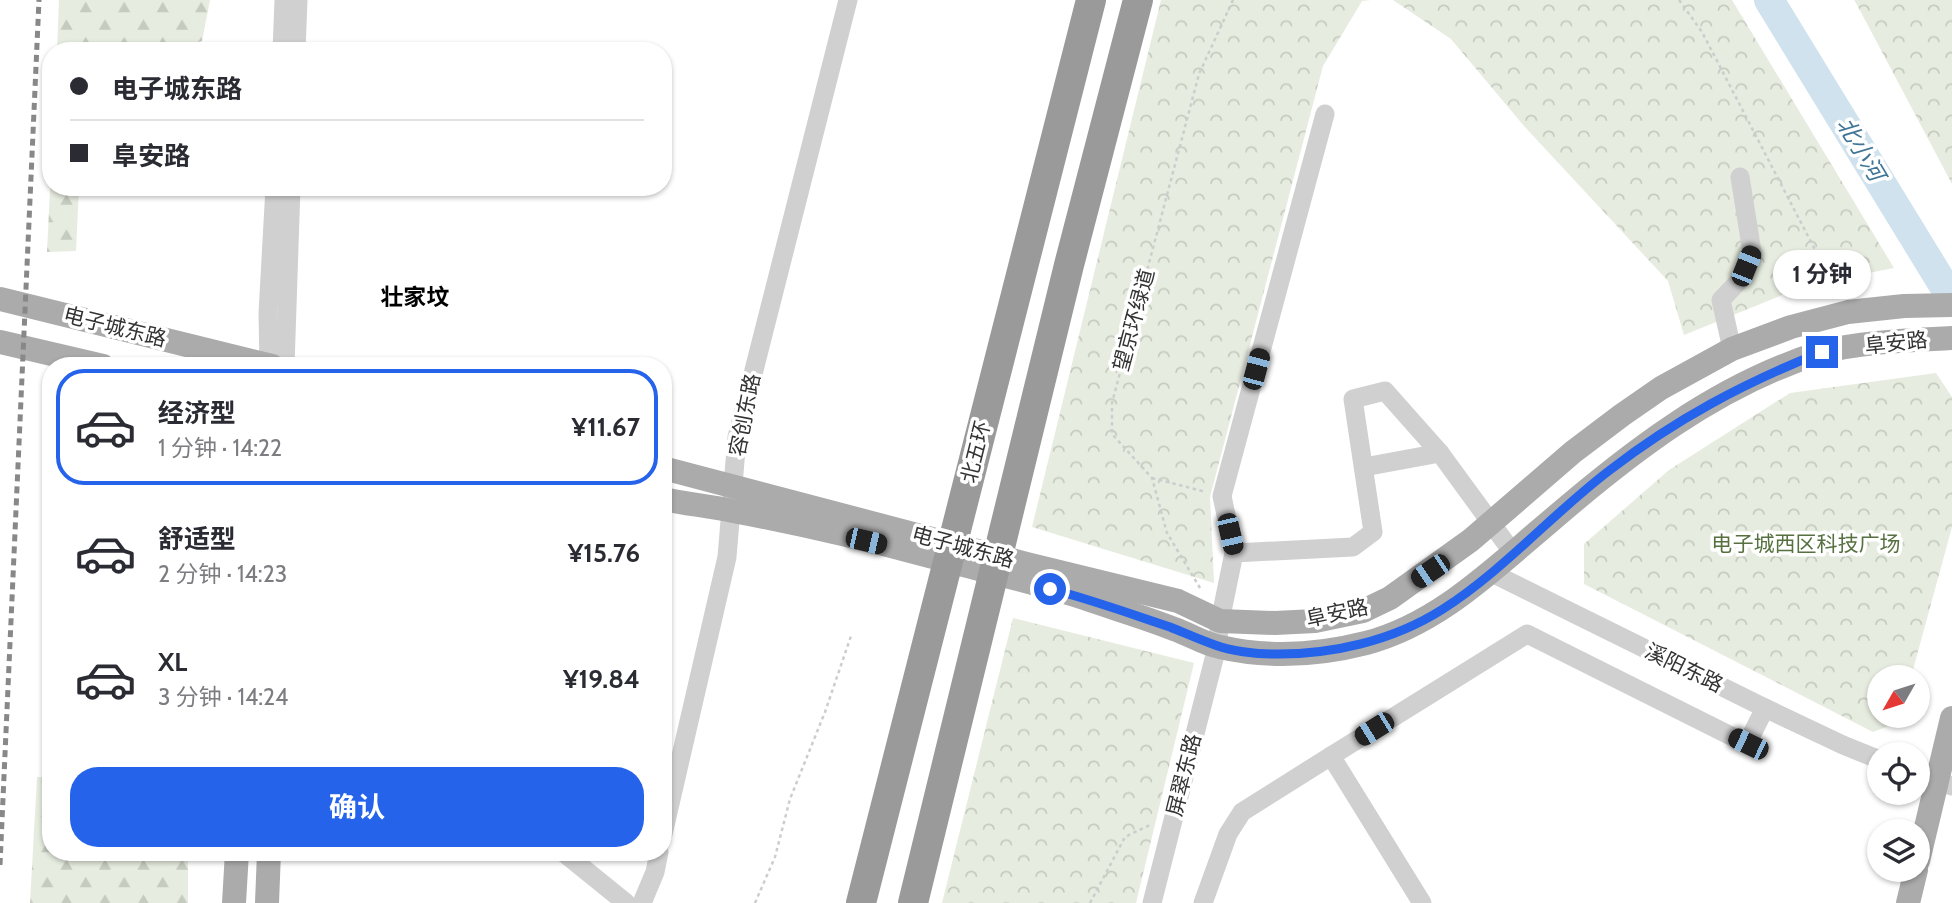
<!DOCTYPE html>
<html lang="zh">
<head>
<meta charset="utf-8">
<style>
  :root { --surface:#fff; --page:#f2f2f3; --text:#2b2b33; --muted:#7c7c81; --line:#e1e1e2; --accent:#2563eb }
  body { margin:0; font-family:Cabin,"Noto Sans SC",sans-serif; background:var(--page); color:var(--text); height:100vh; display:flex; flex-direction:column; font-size:26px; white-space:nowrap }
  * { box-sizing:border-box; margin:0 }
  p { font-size:23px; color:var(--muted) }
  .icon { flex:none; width:38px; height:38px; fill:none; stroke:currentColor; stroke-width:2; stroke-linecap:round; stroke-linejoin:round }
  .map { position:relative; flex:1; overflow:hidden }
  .details { position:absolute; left:42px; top:357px; width:630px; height:504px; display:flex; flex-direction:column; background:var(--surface); border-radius:28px; box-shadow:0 2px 5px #0004 }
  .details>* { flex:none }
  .guide { position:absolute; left:42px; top:42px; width:630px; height:154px; border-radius:28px; box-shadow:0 2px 5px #0004; display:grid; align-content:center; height:154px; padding:0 28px; background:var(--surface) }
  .needle { width:46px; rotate:231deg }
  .buttons { position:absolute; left:1867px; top:665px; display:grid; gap:14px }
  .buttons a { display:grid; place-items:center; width:63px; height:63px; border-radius:50%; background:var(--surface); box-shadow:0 2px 5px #0004; font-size:35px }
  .end { position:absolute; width:32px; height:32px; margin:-16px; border:9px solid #2563eb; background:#fff; box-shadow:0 0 0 4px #fff }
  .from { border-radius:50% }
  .bubble { position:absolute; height:49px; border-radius:24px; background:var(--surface); box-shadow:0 2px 5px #0004; font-size:23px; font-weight:700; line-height:49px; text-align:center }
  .car { position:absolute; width:21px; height:42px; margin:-21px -10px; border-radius:9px; box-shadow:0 0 5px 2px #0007; background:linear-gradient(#222 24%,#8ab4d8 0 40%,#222 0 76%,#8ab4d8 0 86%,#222 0) }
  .guide b { display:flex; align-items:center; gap:24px; height:66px; font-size:26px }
  .guide b+b { border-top:2px solid var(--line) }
  .guide i { width:18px; height:18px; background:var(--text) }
  ul { padding:12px 0 0; list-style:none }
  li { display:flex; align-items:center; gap:21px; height:116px; margin:0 14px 10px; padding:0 14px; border:4px solid transparent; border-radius:28px }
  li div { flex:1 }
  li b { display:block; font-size:26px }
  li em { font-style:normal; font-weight:700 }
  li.selected { border-color:var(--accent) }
  li>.icon { width:63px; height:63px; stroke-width:1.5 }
  .action { display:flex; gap:14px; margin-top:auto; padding:14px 28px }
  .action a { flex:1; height:80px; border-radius:28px; background:var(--accent); color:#fff; font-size:28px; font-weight:700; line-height:80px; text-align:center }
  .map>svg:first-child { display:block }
  .forest { fill:url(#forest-firs) }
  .park { fill:url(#park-crowns) }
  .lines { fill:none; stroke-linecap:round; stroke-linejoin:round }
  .river { stroke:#cfe2ee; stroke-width:30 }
  .path { stroke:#cdcdcd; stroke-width:2.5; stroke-dasharray:3.5 3.5; stroke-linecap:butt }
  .minor { stroke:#d0d0d0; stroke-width:19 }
  .major { stroke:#ababab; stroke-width:24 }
  .highway { stroke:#9a9a9a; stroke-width:30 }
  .rail { stroke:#888; stroke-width:5; stroke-dasharray:7 5; stroke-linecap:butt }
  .route { stroke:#2563eb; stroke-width:9 }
  .labels { text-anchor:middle; stroke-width:7; stroke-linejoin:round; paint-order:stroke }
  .street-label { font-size:21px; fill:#333; stroke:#fff }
  .park-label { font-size:21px; fill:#56703f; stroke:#fff }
  .water-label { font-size:23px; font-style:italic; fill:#3f7597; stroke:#fff }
  .neighbourhood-label { font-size:23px; font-weight:bold; fill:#000; stroke:#fff }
</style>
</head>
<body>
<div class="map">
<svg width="1952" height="903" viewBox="0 0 1952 903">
  <defs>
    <pattern id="forest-firs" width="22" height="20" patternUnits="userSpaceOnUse" patternTransform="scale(1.75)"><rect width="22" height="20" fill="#e6ecdf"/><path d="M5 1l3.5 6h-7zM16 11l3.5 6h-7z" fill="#c6cbc0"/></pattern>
    <pattern id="park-crowns" width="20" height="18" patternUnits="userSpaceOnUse" patternTransform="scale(1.75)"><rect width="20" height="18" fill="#e6ecdf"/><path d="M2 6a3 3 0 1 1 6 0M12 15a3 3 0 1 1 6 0" fill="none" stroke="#c6cbc0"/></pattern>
  </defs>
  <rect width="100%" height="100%" fill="#fff"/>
  <g class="forest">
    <path d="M59 0H210L202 41 174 51H57Z"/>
    <path d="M51 170V187H79L76 251 47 252Z"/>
    <path d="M37 777H51V852H188V903H30Z"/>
  </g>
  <g class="park">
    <path d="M1161 0H1371L1362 1 1323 66 1210 497 1214 583 1032 527Z"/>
    <path d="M1393 0H1732L1894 268 1807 285 1684 335 1668 281 1524 126 1451 39Z"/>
    <path d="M1854 0H1952V184L1856 3Z"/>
    <path d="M1936 373 1952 397V527L1911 677H1880V716H1901L1899 722 1873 732 1584 584V544L1669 470 1790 393Z"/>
    <path d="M1013 618 1194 663 1136 903H942Z"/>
  </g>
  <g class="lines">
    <path class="river" d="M1769 0 1952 299"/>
    <g class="path">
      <path d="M1679 0 1702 32 1838 294"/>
      <path d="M1152 478 1206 492"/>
      <path d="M1200 588 1167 533 1152 478 1112 434V403L1199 74 1233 0"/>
      <path d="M755 903 775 857 790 799 825 712 851 636"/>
      <path d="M1090 903 1125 837 1152 824"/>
    </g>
    <g class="minor">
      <path d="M282 51 284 0"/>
      <path d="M296 51 298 0"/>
      <path d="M1732 349 1721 300 1740 280 1752 252 1740 177"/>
      <path d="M269 365 268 313 275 187"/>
      <path d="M285 366 291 187"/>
      <path d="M1364 467 1440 453"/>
      <path d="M1234 553 1222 496 1325 114"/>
      <path d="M1490 572 1765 708 1843 745 1880 760"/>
      <path d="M1331 756 1527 634 1747 744 1765 708"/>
      <path d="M1918 774 1952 786"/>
      <path d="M663 834 727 557 737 437 848 0"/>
      <path d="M563 852 626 903"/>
      <path d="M642 903 655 872 659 852"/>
      <path d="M1152 903 1217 647 1220 621 1234 553 1353 547 1373 532 1353 399 1385 391 1440 453 1513 553"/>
      <path d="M1203 903 1228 834 1242 812 1331 756 1422 903"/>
    </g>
    <g class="major">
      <path d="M0 299 272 366"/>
      <path d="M0 342 103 366"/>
      <path d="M663 468 1027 564 1178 601 1220 621 1275 623 1315 621 1363 611 1390 598 1471 540 1573 452 1622 415 1661 388 1732 349 1791 327 1848 312 1904 306 1952 305"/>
      <path d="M663 499C686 504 710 506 733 511 797 523 862 538 925 555 977 569 1030 581 1081 597 1112 608 1144 617 1174 629 1189 634 1204 644 1220 647 1268 658 1319 655 1366 643 1438 624 1492 570 1547 524 1628 454 1715 386 1819 353 1857 342 1912 340 1952 338"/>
      <path d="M1918 861 1952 718"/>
      <path d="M234 903 237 852"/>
      <path d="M267 903 269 852"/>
      <path d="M1908 903 1916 870"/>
    </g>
    <g class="highway">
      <path d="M861 903 1091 0"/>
      <path d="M913 903 1069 265 1138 0"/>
    </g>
    <path class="rail" d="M0 865 39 0"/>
  </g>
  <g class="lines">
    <path class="route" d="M1050 589C1090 599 1131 614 1170 627 1185 633 1200 640 1215 645 1231 651 1255 654 1272 654 1331 655 1393 641 1443 609 1504 570 1553 513 1610 470 1676 419 1744 383 1822 352"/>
  </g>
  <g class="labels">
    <g class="street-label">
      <text transform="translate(1134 320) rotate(-75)" y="7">望京环绿道</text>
      <text transform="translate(115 327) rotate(14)" y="7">电子城东路</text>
      <text transform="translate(1896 343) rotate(-6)" y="7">阜安路</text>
      <text transform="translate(745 415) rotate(-79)" y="7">容创东路</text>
      <text transform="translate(976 452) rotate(-76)" y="7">北五环</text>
      <text transform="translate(963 547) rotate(15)" y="7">电子城东路</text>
      <text transform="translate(1337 613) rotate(-12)" y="7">阜安路</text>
      <text transform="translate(1684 668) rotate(26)" y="7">溪阳东路</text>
      <text transform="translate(1184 775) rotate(-76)" y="7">屏翠东路</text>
    </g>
    <g class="park-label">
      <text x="1806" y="551">电子城西区科技广场</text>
    </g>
    <g class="water-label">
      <text transform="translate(1861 149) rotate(59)" y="8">北小河</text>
    </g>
    <g class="neighbourhood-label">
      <text x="415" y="305">壮家坟</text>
    </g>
  </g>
</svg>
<div class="buttons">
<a><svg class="needle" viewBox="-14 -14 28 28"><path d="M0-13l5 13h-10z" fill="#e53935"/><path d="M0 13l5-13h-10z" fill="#7c7c81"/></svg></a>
<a><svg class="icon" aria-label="locate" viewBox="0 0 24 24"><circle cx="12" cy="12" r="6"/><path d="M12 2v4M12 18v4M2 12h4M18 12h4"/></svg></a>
<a><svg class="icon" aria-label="layers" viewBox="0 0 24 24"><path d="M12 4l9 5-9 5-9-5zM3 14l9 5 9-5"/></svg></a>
</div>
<i class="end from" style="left:1050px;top:589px"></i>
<i class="end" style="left:1822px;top:352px"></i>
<div class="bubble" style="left:1773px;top:250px;width:98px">1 分钟</div>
<i class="car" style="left:1746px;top:266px;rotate:22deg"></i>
<i class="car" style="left:1256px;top:369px;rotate:15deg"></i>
<i class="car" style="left:1230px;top:534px;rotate:167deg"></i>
<i class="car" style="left:866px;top:541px;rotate:103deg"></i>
<i class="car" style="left:1430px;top:571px;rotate:236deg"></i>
<i class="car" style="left:1374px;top:729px;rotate:238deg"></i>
<i class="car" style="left:1748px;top:744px;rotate:296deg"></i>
<div class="guide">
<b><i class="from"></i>电子城东路</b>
<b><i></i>阜安路</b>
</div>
<section class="details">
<ul>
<li class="selected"><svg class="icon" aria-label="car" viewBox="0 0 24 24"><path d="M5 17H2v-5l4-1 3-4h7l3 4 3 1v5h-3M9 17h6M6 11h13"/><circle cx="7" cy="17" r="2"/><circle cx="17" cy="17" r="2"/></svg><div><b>经济型</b><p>1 分钟 · 14:22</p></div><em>¥11.67</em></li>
<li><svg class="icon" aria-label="car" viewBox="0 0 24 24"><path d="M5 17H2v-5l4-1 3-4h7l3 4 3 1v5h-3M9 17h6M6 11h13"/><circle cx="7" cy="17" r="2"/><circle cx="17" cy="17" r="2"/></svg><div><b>舒适型</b><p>2 分钟 · 14:23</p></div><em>¥15.76</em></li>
<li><svg class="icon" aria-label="car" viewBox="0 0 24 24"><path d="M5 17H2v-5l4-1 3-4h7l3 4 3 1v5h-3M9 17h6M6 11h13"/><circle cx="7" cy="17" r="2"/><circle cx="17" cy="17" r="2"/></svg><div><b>XL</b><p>3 分钟 · 14:24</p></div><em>¥19.84</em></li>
</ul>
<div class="action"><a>确认</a></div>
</section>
</div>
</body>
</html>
